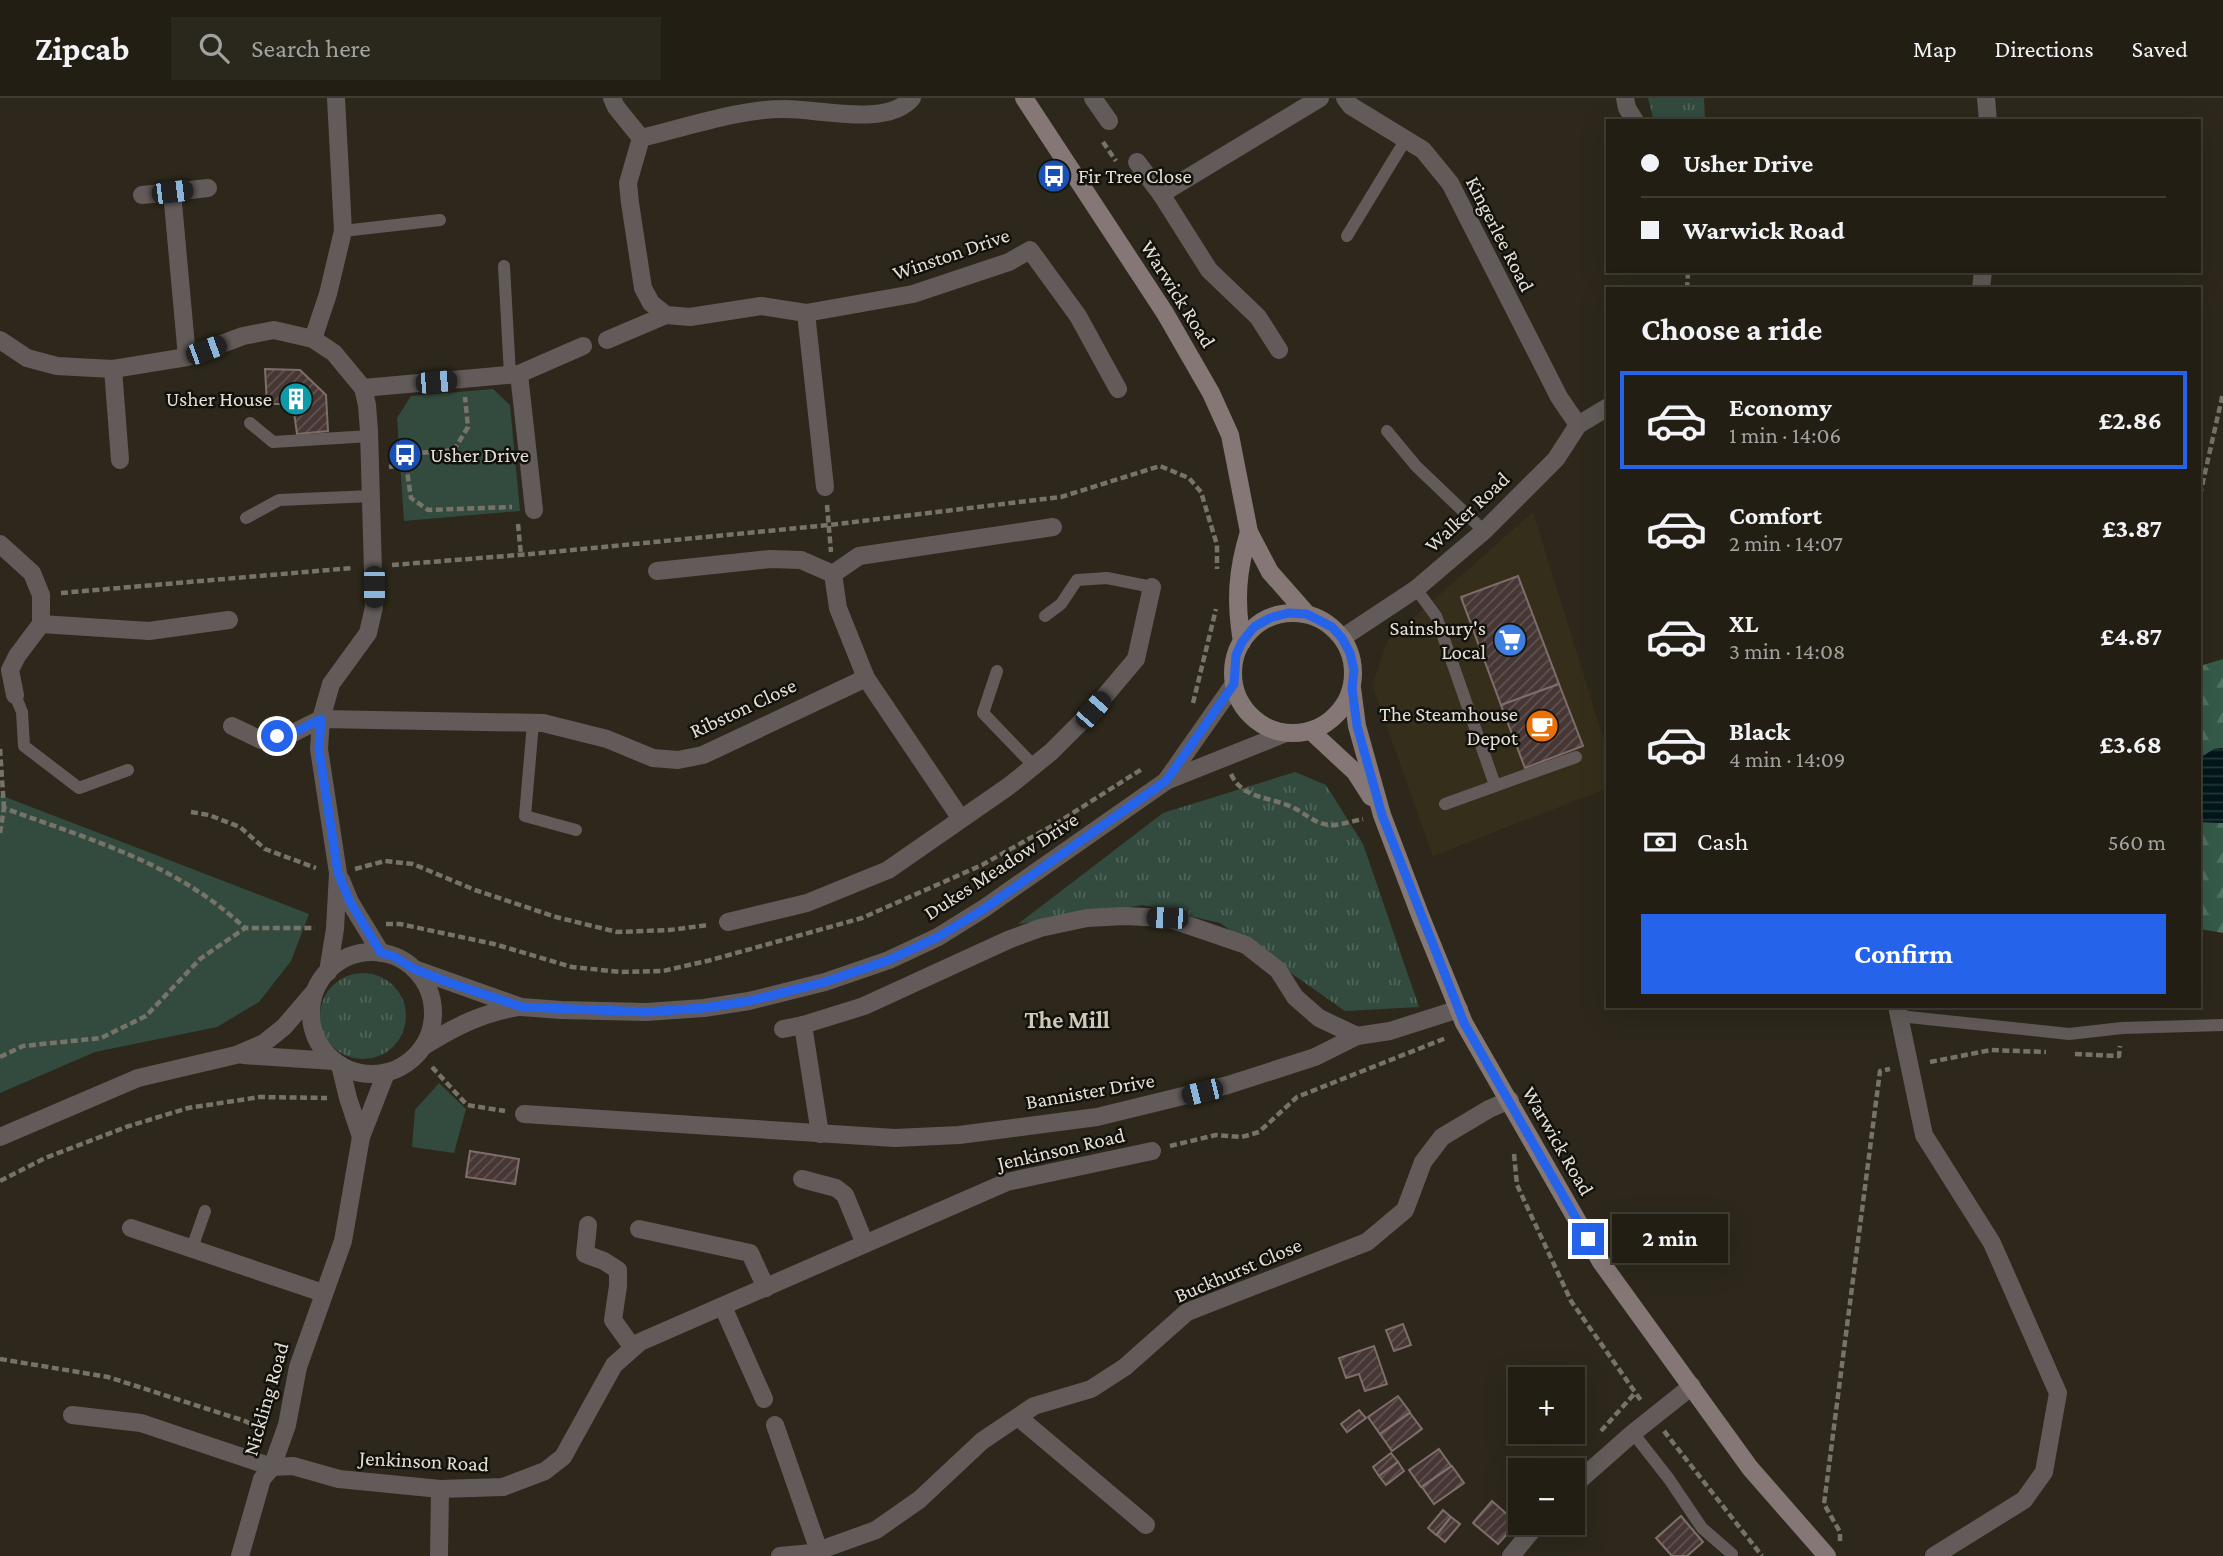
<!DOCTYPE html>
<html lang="en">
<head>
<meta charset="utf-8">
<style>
  :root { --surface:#221e14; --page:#2a271d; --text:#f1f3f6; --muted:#a2a2a0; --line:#3f3c34; --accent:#2563eb }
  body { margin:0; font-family:"Crimson Pro",serif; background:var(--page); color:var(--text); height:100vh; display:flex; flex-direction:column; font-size:26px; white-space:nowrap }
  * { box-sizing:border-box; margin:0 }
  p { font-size:23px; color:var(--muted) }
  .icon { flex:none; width:38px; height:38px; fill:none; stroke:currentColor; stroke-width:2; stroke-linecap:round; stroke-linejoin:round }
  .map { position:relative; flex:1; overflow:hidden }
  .details { position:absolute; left:1606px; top:189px; width:595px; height:721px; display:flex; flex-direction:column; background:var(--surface); border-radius:0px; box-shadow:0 7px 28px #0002,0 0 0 2px var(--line) }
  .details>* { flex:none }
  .top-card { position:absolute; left:1606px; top:21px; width:595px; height:154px; border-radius:0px; box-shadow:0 7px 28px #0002,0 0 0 2px var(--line); display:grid; align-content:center; height:154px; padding:0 35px; background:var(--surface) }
  .fabs { position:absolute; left:1508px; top:1269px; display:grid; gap:14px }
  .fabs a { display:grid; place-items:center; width:77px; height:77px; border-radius:0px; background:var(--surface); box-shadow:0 7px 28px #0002,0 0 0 2px var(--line); font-size:35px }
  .end { position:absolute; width:32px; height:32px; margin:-16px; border:9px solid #2563eb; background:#fff; box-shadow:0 0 0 4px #fff }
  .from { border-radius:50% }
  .bubble { position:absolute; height:49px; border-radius:0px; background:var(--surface); box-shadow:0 7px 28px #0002,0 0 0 2px var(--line); font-size:23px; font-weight:700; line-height:49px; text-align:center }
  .car { position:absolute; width:21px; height:42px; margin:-21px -10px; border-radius:9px; box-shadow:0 0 5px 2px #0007; background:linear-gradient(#222 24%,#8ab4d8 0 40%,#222 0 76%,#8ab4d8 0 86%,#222 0) }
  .top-card b { display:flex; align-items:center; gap:24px; height:66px; font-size:26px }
  .top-card b+b { border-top:2px solid var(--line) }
  .top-card i { width:18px; height:18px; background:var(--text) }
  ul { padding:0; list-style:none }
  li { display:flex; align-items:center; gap:21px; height:98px; margin:0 14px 10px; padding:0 21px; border:4px solid transparent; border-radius:0px }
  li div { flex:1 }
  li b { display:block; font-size:26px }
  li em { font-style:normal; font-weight:700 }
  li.active { border-color:var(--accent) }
  li>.icon { width:63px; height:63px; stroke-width:1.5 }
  h2 { padding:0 35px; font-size:32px; line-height:84px }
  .pay { display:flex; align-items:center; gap:18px; height:77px; padding:0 35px; font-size:26px }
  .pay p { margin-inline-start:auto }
  .cta { display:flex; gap:14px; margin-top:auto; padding:14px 35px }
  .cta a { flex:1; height:80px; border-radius:0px; background:var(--accent); color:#fff; font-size:28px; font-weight:700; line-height:80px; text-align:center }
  header { display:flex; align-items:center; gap:42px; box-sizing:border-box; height:98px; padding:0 35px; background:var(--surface); border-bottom:2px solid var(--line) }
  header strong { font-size:33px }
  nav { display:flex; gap:38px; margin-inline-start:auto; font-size:24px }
  .search { width:490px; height:63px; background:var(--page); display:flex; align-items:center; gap:18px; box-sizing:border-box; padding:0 24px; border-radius:0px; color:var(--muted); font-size:26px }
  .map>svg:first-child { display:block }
  .built { fill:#352e1a }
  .grass { fill:url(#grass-tufts) }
  .forest { fill:url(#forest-firs) }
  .green { fill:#334b3f }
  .water { fill:url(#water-rules) }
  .building { fill:url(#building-hatch); stroke:#7f6d6b; stroke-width:2 }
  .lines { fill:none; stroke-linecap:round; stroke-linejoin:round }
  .path { stroke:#777368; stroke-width:4.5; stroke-dasharray:7 3.5; stroke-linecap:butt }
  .service { stroke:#635b5a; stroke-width:12 }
  .minor { stroke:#635b5a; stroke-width:18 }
  .tertiary { stroke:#635b5a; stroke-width:18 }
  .secondary { stroke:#847776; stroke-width:18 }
  .route { stroke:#2563eb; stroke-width:9 }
  .labels { text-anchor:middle; stroke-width:5; stroke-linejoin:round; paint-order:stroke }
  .poi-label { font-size:21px; fill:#e3e0d7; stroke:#13110b; text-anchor:end }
  .street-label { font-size:21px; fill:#e3e0d7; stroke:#13110b }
  .quarter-label { font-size:24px; font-weight:bold; fill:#cec8b8; stroke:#13110b }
</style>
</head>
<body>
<header>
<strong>Zipcab</strong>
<div class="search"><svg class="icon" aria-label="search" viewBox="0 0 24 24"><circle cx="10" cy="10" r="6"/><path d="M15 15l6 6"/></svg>Search here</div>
<nav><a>Map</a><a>Directions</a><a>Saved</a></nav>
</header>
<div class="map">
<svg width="2223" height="1458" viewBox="0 0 2223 1458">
  <defs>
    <pattern id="grass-tufts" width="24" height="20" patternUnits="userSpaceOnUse" patternTransform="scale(1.75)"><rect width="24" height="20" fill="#334b3f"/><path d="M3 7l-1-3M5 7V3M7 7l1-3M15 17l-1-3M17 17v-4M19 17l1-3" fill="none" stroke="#50655a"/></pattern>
    <pattern id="forest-firs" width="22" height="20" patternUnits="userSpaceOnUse" patternTransform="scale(1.75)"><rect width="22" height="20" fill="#355b49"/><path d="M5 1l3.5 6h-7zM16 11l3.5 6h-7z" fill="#527262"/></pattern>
    <pattern id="water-rules" width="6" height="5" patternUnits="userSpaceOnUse" patternTransform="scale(1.75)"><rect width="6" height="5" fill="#001719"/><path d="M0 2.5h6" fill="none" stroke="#25383a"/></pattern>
    <pattern id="building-hatch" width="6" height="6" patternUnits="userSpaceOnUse" patternTransform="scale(1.75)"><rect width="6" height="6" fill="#463634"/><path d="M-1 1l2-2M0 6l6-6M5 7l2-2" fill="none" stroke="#615351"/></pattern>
  </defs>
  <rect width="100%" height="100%" fill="#2d281b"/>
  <path class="built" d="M1533 414 1608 655V690L1433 758 1372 587 1388 542Z"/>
  <g class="grass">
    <path d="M1648 0H1704L1705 23H1654Z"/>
    <path d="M1295 674 1326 687 1363 746 1419 909 1345 913 1220 825 1143 807 1018 826 1163 715Z"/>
    <circle cx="363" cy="918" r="43"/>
  </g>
  <g class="forest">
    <path d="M2223 561V650L2214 651 2200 660V568Z"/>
    <path d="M2200 724 2223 725V835L2200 831Z"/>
  </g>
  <g class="green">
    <path d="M493 291 510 307 520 413 404 423 397 320 411 298Z"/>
    <path d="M0 697 309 816 291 863 259 904 217 929 95 954 0 995Z"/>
    <path d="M439 985 466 1011 454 1055 412 1049 415 1012Z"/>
  </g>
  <path class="water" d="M2223 650V725L2200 724V660L2214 651Z"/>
  <g class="building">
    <path d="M265 271 300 272 326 297 328 333 297 336 294 314 285 306H267Z"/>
    <path d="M1518 478 1559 586 1501 607 1461 499Z"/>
    <path d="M1559 586 1583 648 1525 670 1501 607Z"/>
    <path d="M470 1053 519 1061 515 1086 466 1079Z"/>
    <path d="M1403 1226 1411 1247 1394 1253 1386 1232Z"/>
    <path d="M1374 1248 1387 1286 1365 1293 1359 1276 1346 1280 1339 1260Z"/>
    <path d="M1398 1298 1410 1314 1380 1336 1368 1319Z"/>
    <path d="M1359 1312 1366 1320 1347 1334 1341 1326Z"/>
    <path d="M1410 1315 1422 1331 1392 1353 1380 1336Z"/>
    <path d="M1439 1351 1451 1368 1421 1389 1409 1372Z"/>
    <path d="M1391 1355 1398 1364 1379 1378 1373 1369Z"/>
    <path d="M1398 1364 1404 1373 1386 1387 1379 1378Z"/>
    <path d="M1452 1368 1464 1385 1434 1406 1422 1389Z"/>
    <path d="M1492 1403 1517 1425 1498 1446 1473 1425Z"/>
    <path d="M1443 1412 1451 1419 1436 1437 1428 1430Z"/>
    <path d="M1681 1418 1703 1444 1687 1458H1672L1656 1440Z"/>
    <path d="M1451 1419 1460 1426 1445 1444 1437 1437Z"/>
  </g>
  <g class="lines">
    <g class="path">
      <path d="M1103 44 1116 63"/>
      <path d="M1687 191 1688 173"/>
      <path d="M406 366 411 400 428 412 512 409"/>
      <path d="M389 369 406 366 407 356 454 352 468 329 465 299"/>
      <path d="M2200 397 2223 295"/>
      <path d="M827 407 831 454"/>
      <path d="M518 426 521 457"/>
      <path d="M392 467 531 456 829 427 1061 399 1160 368 1189 380 1201 394 1217 447V471"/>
      <path d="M61 495 352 470"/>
      <path d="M1193 605 1216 511"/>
      <path d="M0 651 4 710"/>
      <path d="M1231 676C1242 701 1271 699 1292 709 1305 715 1316 727 1331 727 1341 727 1353 723 1363 721"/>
      <path d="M191 714 209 717 240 729 265 751 316 770"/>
      <path d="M0 735 4 710C93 743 174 764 245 830"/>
      <path d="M355 771 385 763 413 766 475 792 556 819 617 834 670 832 708 827"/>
      <path d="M386 826H400L494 846 572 869 621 874 663 873 711 862 862 820 982 767 1057 725 1142 671"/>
      <path d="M2075 956 2119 958 2120 948"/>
      <path d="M0 959 23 948 101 940 146 918 200 861 245 830H315"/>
      <path d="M1930 964 1991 952 2046 954"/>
      <path d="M432 969 467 1007 505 1013"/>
      <path d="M1170 1048 1216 1037 1242 1039 1259 1034 1297 999 1446 940"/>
      <path d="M1514 1056 1517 1087 1571 1203 1642 1304"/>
      <path d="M0 1083 45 1060 126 1029 188 1010 260 999 327 1000"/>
      <path d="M0 1261 108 1279 245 1323 265 1333"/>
      <path d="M1601 1333 1635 1295"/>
      <path d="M1664 1333 1762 1458"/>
      <path d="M1840 1443V1434L1824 1406 1880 973 1890 971"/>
    </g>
    <g class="service">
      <path d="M343 133 440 122"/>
      <path d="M1347 138 1406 41"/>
      <path d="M504 168 510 277"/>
      <path d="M250 325 273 344 370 338"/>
      <path d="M1387 333 1416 368 1484 433"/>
      <path d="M246 420 279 402 372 398"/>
      <path d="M1416 491 1436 518 1495 687"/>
      <path d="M1045 518 1061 506 1077 482 1107 480 1152 489"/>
      <path d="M997 573 983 615 1034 668"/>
      <path d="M15 597 22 614 24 648 79 690 128 672"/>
      <path d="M533 625 525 718 576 732"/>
      <path d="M1445 706 1576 659"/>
      <path d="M1899 918 2069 936 2122 930 2223 927"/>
      <path d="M192 1150 205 1113"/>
      <path d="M1633 1335 1669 1381 1702 1430 1732 1456"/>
    </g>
    <g class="minor">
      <path d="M612 0 616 9 641 40"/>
      <path d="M1093 0 1109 23"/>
      <path d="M1345 0 1351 8 1423 52 1450 85 1559 299 1578 327"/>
      <path d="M1625 0 1627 10 1635 23"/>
      <path d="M1986 0 1988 23"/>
      <path d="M641 40 628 85 630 105 643 190 651 205 666 217 690 219 761 208 806 215 868 204 913 196 1009 164 1030 152 1078 218 1118 291"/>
      <path d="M641 40C684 30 739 11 783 11 817 10 887 30 912 0"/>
      <path d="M1137 64 1161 96"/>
      <path d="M172 94 208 90"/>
      <path d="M142 97 172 94 187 259"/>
      <path d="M1981 191 1983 173"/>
      <path d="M806 215 825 389"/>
      <path d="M313 241 328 196 343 133 336 0"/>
      <path d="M0 242 27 260 57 268 113 271 187 259 243 238 274 232 313 241 334 255 363 290 367 307 369 333 374 509 368 535 331 586 321 621 319 651 338 775 335 831 328 874"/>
      <path d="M607 242 666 217"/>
      <path d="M1279 252 1258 219 1209 172 1161 96 1320 0"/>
      <path d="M113 271 120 362"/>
      <path d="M519 276 534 412"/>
      <path d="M363 290 519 276 583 248"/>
      <path d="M0 446 32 475 41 497V526L17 558 10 572 15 597"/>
      <path d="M657 473 770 461 801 462 833 476"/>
      <path d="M833 476 859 458 1053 429"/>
      <path d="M41 526 149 533 229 522"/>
      <path d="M1342 540 1416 491 1484 433 1556 361 1578 327 1608 309"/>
      <path d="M866 580 961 721"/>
      <path d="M232 628 261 642 293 635 321 621 543 625 607 641 653 660 678 662 703 657 866 580 838 510 833 476"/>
      <path d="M341 782 350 804 381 855"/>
      <path d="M728 824 807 805 888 772 1009 688 1051 654 1093 612 1136 561 1152 489"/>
      <path d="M1897 908 1924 1037 1992 1145 2058 1295 2044 1374 2024 1402 1934 1458"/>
      <path d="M803 927 820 1036"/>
      <path d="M783 931 803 927 864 908 1008 842 1040 830 1087 820 1124 818 1167 820 1246 847 1278 872 1295 899 1319 920 1357 938 1390 933 1459 911"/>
      <path d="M340 967 348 1000 361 1039"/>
      <path d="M524 1016 895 1040 959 1037 1097 1019 1228 987 1315 959 1357 938"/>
      <path d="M802 1081 836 1090 845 1097 865 1146"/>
      <path d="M588 1127 585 1156 604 1163 618 1172V1188L613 1222 633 1250"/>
      <path d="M131 1130 323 1195"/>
      <path d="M639 1131 750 1155 766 1190"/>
      <path d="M723 1209 764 1301"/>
      <path d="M72 1317 141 1325 272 1369 293 1368 339 1381 440 1391 503 1389 545 1373 563 1359 614 1267 640 1244 1007 1084 1152 1053"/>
      <path d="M1018 1319 1146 1427"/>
      <path d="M775 1327 819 1453"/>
      <path d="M1573 1388 1633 1335 1692 1288"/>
      <path d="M240 1458 262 1381 272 1369 287 1327 298 1269 343 1143 361 1039 386 975"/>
      <path d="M439 1458 440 1391"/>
      <path d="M780 1458 812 1455 876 1432 919 1402 982 1343 1034 1308 1091 1291 1125 1269 1187 1214 1367 1144 1405 1112 1423 1064 1442 1039 1489 1011 1510 1002"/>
      <path d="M1511 1458 1539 1424"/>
    </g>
    <g class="tertiary">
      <path d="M1166 683 1234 586"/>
      <circle cx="372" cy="915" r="61"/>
      <path d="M414 871 521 909 561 912 646 914 704 910 749 903 825 884 889 862 938 839 983 811 1166 683 1286 635"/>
      <path d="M424 948C454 929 482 915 518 909"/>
      <path d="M243 957 334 963"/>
      <path d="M0 1039 138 980 236 957 264 945 284 929 314 894"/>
    </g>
    <g class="secondary">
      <path d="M1024 0 1165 215 1211 295 1230 337 1249 434 1270 474 1307 516"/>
      <circle cx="1293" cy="575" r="60"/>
      <path d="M1242 544C1235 503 1237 473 1249 434"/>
      <path d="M1352 590 1357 628 1382 717 1420 817 1464 925 1601 1164 1750 1370 1827 1458"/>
      <path d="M1312 634 1355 674 1371 699"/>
    </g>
  </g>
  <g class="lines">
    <path class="route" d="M277 638 293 635 321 621 319 652 338 775 350 804 381 855 393 858 414 871 450 885 522 909 646 914 704 910 749 903 825 884 889 862 938 839 984 811 1166 683 1234 586 1236 557 1242 544 1254 529 1270 520 1288 515 1307 516 1332 529 1342 540 1350 555 1354 572 1352 590 1357 628 1382 717 1464 925 1588 1141"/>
  </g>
  <defs>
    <symbol id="bus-disc" viewBox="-11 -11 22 22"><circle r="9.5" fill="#1a4fb4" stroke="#13110b"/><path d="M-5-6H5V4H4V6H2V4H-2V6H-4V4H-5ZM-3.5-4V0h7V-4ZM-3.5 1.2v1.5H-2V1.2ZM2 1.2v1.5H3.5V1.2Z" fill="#fff"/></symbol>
    <symbol id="building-disc" viewBox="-11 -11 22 22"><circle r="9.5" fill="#0f9aa8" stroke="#13110b"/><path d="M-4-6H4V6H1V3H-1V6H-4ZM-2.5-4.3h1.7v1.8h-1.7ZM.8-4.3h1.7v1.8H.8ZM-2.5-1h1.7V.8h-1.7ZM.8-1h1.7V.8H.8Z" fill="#fff"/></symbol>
    <symbol id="supermarket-disc" viewBox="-11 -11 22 22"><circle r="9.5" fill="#3f7fe0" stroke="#13110b"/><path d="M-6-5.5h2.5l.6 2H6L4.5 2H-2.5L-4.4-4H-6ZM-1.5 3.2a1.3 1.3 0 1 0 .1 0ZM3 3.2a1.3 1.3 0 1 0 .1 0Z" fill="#fff"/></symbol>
    <symbol id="cafe-disc" viewBox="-11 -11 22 22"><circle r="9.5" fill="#e8710a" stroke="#13110b"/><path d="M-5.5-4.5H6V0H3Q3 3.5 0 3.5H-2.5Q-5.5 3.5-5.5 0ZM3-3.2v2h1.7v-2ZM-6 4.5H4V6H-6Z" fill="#fff"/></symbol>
  </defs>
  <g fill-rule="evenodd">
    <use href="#bus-disc" x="1035" y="59" width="38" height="38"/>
    <use href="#building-disc" x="277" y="282" width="38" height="38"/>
    <use href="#bus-disc" x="386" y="338" width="38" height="38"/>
    <use href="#supermarket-disc" x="1491" y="523" width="38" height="38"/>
    <use href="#cafe-disc" x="1523" y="609" width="38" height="38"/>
  </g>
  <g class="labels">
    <g class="poi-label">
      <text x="1078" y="85" text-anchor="start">Fir Tree Close</text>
      <text x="272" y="308">Usher House</text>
      <text x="430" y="364" text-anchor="start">Usher Drive</text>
      <text x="1486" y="537">Sainsbury's<tspan x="1486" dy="24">Local</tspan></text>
      <text x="1518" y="623">The Steamhouse<tspan x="1518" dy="24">Depot</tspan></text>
    </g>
    <g class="street-label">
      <text transform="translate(1500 136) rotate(63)" y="7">Kingerlee Road</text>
      <text transform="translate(951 156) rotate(-19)" y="7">Winston Drive</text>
      <text transform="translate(1178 196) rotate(58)" y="7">Warwick Road</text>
      <text transform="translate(1467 414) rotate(-43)" y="7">Walker Road</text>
      <text transform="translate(743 610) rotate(-25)" y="7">Ribston Close</text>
      <text transform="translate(1001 768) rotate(-33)" y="7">Dukes Meadow Drive</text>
      <text transform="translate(1090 993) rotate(-10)" y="7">Bannister Drive</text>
      <text transform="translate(1558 1043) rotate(60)" y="7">Warwick Road</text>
      <text transform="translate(1061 1051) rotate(-13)" y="7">Jenkinson Road</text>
      <text transform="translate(1238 1172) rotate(-23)" y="7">Buckhurst Close</text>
      <text transform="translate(266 1301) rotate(-74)" y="7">Nickling Road</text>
      <text transform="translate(424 1363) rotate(3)" y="7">Jenkinson Road</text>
    </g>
    <g class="quarter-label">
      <text x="1067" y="930">The Mill</text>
    </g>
  </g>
</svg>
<div class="fabs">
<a>+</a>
<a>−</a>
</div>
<i class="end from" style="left:277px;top:638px"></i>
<i class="end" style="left:1588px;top:1141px"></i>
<div class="bubble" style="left:1612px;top:1116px;width:116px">2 min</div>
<i class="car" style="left:172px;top:94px;rotate:83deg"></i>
<i class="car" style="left:206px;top:252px;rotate:70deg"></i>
<i class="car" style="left:436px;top:284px;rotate:85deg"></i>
<i class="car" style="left:374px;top:489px;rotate:180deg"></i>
<i class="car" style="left:1093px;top:612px;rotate:41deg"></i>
<i class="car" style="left:1167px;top:820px;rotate:272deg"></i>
<i class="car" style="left:1202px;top:994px;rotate:256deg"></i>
<div class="top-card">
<b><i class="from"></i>Usher Drive</b>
<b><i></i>Warwick Road</b>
</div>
<section class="details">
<h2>Choose a ride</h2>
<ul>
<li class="active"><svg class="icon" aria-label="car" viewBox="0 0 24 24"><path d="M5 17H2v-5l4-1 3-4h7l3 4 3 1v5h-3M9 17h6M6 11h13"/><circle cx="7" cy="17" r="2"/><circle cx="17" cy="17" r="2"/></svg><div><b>Economy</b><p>1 min · 14:06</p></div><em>£2.86</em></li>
<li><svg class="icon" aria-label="car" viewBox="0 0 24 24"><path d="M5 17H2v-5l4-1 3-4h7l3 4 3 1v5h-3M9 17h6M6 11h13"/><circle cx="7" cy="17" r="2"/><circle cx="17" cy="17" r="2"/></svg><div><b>Comfort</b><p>2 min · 14:07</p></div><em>£3.87</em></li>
<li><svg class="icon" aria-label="car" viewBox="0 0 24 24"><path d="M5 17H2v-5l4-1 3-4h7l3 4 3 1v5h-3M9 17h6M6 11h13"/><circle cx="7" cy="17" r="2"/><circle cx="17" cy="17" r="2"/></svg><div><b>XL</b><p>3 min · 14:08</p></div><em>£4.87</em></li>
<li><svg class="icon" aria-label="car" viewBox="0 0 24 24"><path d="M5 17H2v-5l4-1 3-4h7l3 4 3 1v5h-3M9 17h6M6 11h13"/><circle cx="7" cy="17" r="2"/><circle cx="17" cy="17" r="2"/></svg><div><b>Black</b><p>4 min · 14:09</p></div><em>£3.68</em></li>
</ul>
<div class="pay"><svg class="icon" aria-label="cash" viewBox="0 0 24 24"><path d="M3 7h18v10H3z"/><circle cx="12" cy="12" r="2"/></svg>Cash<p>560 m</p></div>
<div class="cta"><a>Confirm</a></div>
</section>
</div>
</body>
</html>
